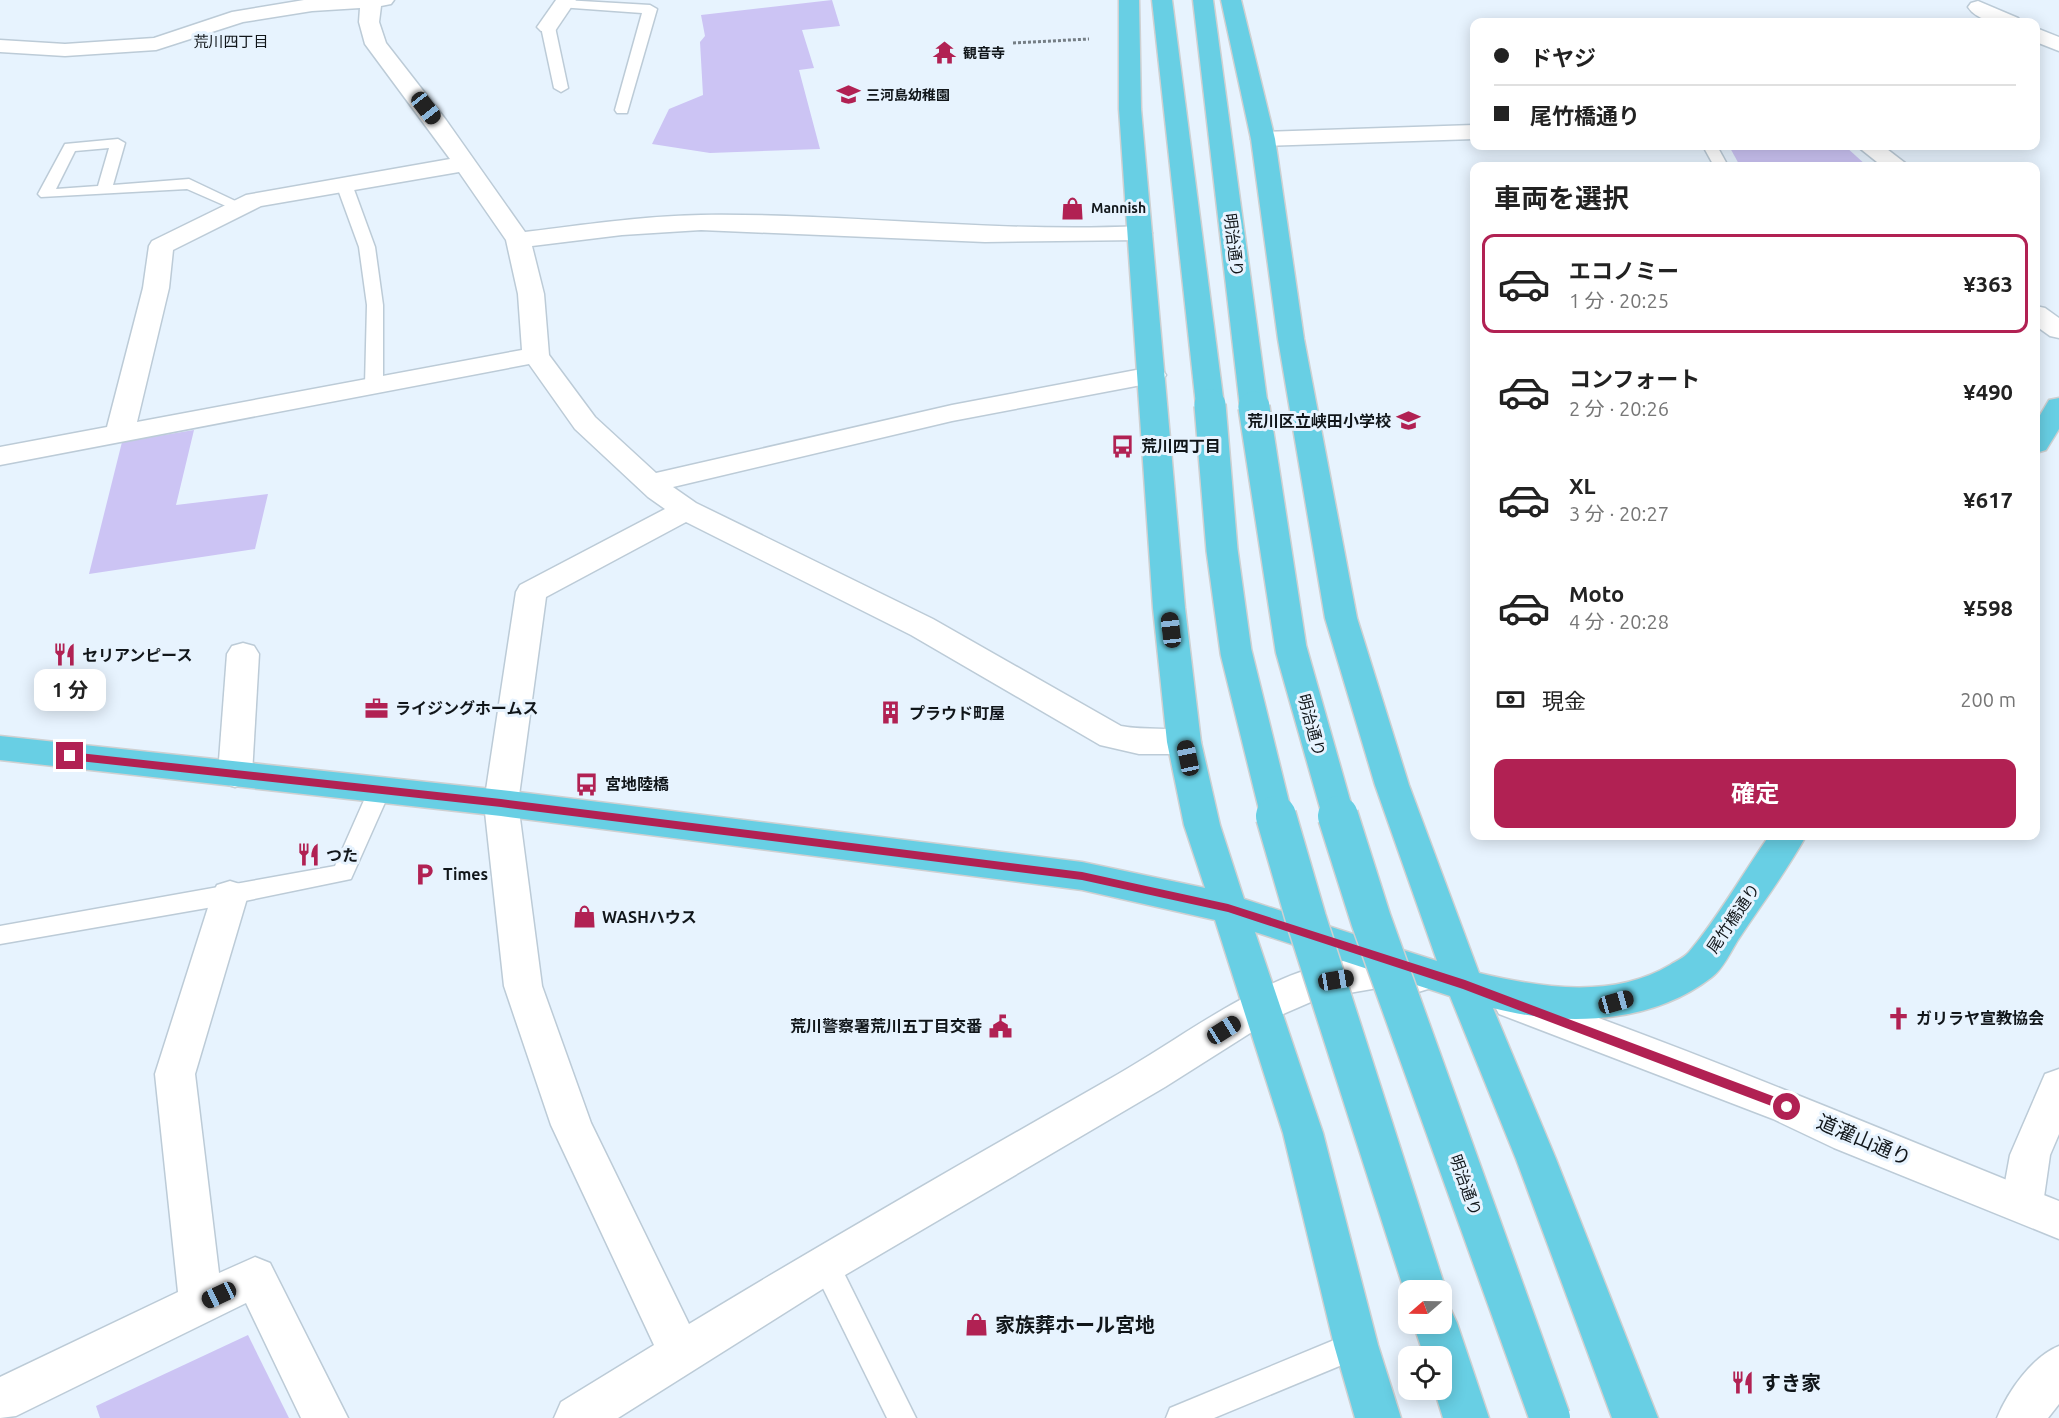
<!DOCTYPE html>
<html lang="ja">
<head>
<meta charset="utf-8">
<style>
  :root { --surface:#fff; --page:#f2f2f2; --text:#222; --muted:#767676; --line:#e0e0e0; --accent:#b12153 }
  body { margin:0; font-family:Ubuntu,"Noto Sans JP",sans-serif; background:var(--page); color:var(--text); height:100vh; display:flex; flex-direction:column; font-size:22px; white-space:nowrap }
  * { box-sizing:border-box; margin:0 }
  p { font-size:20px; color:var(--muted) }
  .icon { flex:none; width:33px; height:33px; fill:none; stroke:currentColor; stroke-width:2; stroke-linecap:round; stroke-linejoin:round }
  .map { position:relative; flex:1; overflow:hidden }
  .side { position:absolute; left:1470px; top:162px; width:570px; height:678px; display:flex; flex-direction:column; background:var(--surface); border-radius:12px; box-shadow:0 3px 15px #0003 }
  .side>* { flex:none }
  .hud { position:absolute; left:1470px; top:18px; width:570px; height:132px; border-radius:12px; box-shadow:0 3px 15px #0003; display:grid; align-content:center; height:132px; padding:0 24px; background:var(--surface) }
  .needle { width:39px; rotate:250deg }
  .tools { position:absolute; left:1398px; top:1280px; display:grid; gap:12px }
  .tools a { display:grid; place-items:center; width:54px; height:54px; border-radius:12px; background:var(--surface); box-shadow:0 3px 15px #0003; font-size:30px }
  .end { position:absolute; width:27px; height:27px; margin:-14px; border:8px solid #b12153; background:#fff; box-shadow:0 0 0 3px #fff }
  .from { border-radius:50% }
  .bubble { position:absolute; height:42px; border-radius:12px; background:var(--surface); box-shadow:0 3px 15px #0003; font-size:20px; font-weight:700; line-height:42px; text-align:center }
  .car { position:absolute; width:18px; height:36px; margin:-18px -9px; border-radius:8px; box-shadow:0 0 4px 2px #0007; background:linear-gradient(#222 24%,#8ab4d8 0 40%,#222 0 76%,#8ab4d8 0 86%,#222 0) }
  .hud b { display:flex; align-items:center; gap:21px; height:57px; font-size:22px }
  .hud b+b { border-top:2px solid var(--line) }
  .hud i { width:15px; height:15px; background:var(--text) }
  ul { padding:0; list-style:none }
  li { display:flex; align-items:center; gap:18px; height:99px; margin:0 12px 9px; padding:0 12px; border:3px solid transparent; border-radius:12px }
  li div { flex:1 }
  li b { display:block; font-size:22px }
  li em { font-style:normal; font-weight:700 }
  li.current { border-color:var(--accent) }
  li>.icon { width:54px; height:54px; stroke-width:1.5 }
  h2 { padding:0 24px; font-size:27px; line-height:72px }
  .pay { display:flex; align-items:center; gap:15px; height:66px; padding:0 24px; font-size:22px }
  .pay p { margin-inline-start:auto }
  .primary-button { display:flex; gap:12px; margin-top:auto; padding:12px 24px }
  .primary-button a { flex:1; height:69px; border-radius:12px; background:var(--accent); color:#fff; font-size:24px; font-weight:700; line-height:69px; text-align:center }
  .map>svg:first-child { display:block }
  .green { fill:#ccc4f4 }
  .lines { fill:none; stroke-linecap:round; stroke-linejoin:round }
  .lane-casing { stroke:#bccbd7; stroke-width:3 }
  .street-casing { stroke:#bccbd7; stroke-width:3 }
  .secondary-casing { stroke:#bccbd7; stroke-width:3 }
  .primary-casing { stroke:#cfd0d1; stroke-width:3 }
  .path { stroke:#757e85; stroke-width:3; stroke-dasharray:3 2; stroke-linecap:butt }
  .lane { fill:#fff; fill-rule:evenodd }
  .street { fill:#fff; fill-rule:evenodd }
  .secondary { fill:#fff; fill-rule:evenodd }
  .primary { fill:#68cfe4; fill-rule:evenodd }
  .primary-bridge-far1-casing { stroke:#cfd0d1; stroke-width:34; stroke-linecap:butt }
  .primary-bridge-casing { stroke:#cfd0d1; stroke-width:43; stroke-linecap:butt }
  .primary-bridge-far1 { stroke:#68cfe4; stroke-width:31 }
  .primary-bridge { stroke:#68cfe4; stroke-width:40 }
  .route { fill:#b12153 }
  .labels { text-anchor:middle; stroke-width:6; stroke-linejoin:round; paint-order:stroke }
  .far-poi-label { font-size:14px; font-weight:bold; fill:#11161a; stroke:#e7f3fe; text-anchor:start }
  .far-neighbourhood-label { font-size:15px; fill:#11161a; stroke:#e7f3fe }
  .street-label { font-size:16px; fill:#11161a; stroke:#e7f3fe }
  .poi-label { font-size:16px; font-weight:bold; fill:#11161a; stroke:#e7f3fe; text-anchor:start }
  .near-street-label { font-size:20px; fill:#11161a; stroke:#e7f3fe }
  .near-poi-label { font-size:20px; font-weight:bold; fill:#11161a; stroke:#e7f3fe; text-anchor:start }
</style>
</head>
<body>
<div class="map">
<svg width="2059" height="1418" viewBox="0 0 2059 1418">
  <rect width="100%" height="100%" fill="#e7f3fe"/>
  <g class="green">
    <path d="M832 0 840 26 802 30 814 68 799 70 820 149 710 153 652 144 669 109 703 95 700 42 705 36 701 15Z"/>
    <path d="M1729 146H1845L1867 166H1740Z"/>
    <path d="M194 430 176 505 268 494 255 549 89 574 122 442Z"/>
    <path d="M248 1335 289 1418H100L96 1406Z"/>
  </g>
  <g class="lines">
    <defs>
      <g id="lane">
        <path d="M564 0 650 5 657 9 627 113H617L615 110 642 13 559 7 557 4Z"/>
        <path d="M548 23 555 27 568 88 561 92 554 88 541 27Z"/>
        <path d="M118 139 125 143 113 185 189 179 248 207 240 212 235 210 187 189 41 197 38 194 65 144ZM109 148 98 186 56 189 75 151Z"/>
        <path d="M1703 146H1717L1728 166H1714Z"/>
        <path d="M344 179 352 184 375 247 383 305V385L374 390 365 385 367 305 359 247 336 184Z"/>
        <path d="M380 781 388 783 391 789 351 879 230 904 0 944V926L335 866 369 789 372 783Z"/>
        <path d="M825 1251 835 1255 916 1418H887L811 1264 815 1255Z"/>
        <path d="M1356 1331 1366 1335 1370 1345 1366 1355 1214 1418H1166L1170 1408Z"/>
      </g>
      <g id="street">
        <path d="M304 0H394L391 4 381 6 379 22 386 43 446 120 525 232C583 225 642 216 701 215 847 213 993 233 1140 226L1149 228 1152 233 1149 238 1140 240 985 242 701 230 622 235 532 246 544 294 549 355 595 417 656 473 952 405 1152 367 1162 369 1166 375 1162 381 1152 383 952 421 673 487 696 503 933 619 1121 726C1146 731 1172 726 1196 733L1201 742 1196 751 1184 754H1139L1100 745 911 635 686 522 546 597 518 803 542 986 591 1123 689 1324C829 1239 971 1158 1113 1077 1178 1040 1240 991 1312 968 1349 957 1392 955 1428 967L1434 978 1428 989 1415 993 1378 988 1320 998 1274 1018 1165 1087 840 1278 618 1418H554L561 1402 654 1345 551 1125 504 986 484 803 516 592 520 585 665 509 648 497 575 429 529 364 0 465V447L107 427 143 288 149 246 152 241 246 195 450 159 365 44 359 22 360 8 312 11 243 22 156 50 65 56 0 52V40L65 44 154 38 232 12ZM459 172 506 240 518 294 522 350 137 422 169 288 173 250 261 206Z"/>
        <path d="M556 0H576L555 31H541L537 27Z"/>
        <path d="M1978 1 2018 18 2021 22C2005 24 1978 23 1968 7L1971 3Z"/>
        <path d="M2036 28 2059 37V51L2036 42Z"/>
        <path d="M1474 125V139L1263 146 1255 144 1251 139 1255 134 1263 132Z"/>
        <path d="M1857 146H1883L1909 166H1882Z"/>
        <path d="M2036 306 2045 308 2059 318V338L2050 336 2036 326Z"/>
        <path d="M243 643 254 646 259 654 252 774 247 783 235 787 223 783 218 774 227 654 232 646Z"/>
        <path d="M230 881 243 885 248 895 195 1074 219 1273 255 1257 270 1263 348 1418H301L246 1303 16 1416 0 1418V1377L178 1292 155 1074 212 895 217 885Z"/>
        <path d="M2059 1069V1134L2050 1155 2043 1204 2037 1217 2022 1223 2007 1217 2001 1204 2010 1155 2045 1074Z"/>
        <path d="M2059 1346V1404L2048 1418H1997C2008 1391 2032 1357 2059 1346Z"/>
      </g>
      <path id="secondary" d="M1512 987C1697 1051 1877 1128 2059 1201V1239L1834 1148 1773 1119 1499 1014 1493 1003 1499 992Z"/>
      <g id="primary">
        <path d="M1119 0H1139L1141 109 1185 608 1201 742 1220 825 1244 899 1437 961 1375 785 1325 618 1278 339 1251 139 1221 0H1241L1275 139 1304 339 1357 618 1409 785 1479 973C1541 988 1613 999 1670 965 1676 961 1684 958 1689 952 1718 918 1743 873 1769 836H1806C1786 872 1761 905 1738 940 1731 951 1723 969 1712 977 1652 1024 1565 1027 1493 1008L1556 1159 1658 1418H1612L1516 1159 1450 996 1255 932 1323 1133 1378 1345 1401 1418H1355L1334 1345 1283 1133 1215 920 1082 890 501 816 0 760V736L501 790 1082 862 1205 888 1184 825 1167 742 1153 608 1119 109Z"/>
        <path d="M1152 0H1172L1224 405 1220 411 1210 413 1200 411 1196 405Z"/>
        <path d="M1193 0H1213L1268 407 1264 413 1254 415 1244 413 1240 407Z"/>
        <path d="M2059 398V429L2046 450 2036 453V422L2049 400Z"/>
        <path d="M1442 1305 1450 1308 1457 1323 1489 1418H1443L1434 1389H1442V1356H1424L1413 1323H1442Z"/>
      </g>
    </defs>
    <use href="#lane" class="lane-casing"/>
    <use href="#street" class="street-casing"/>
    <use href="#secondary" class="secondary-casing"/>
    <use href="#primary" class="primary-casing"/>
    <path class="path" d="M1013 43 1089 39"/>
    <use href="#lane" class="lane"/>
    <use href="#street" class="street"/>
    <use href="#secondary" class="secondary"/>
    <use href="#primary" class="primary"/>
    <defs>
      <g id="primary-bridge-far1">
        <path d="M1210 405 1222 550 1236 652 1277 818"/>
        <path d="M1254 407 1291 649 1339 818"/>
      </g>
      <g id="primary-bridge">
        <path d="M1276 816 1306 919 1425 1290"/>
        <path d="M1338 816 1371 920 1550 1418"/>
      </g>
    </defs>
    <use href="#primary-bridge-far1" class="primary-bridge-far1-casing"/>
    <use href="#primary-bridge" class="primary-bridge-casing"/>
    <use href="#primary-bridge-far1" class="primary-bridge-far1"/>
    <use href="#primary-bridge" class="primary-bridge"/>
  </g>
  <path class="route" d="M70 752 501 799 1082 872 1228 904 1465 980 1791 1103 1793 1107 1787 1112 1463 989 1228 912 1082 880 501 807 70 760 66 756Z"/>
  <defs>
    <symbol id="temple-bare" viewBox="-9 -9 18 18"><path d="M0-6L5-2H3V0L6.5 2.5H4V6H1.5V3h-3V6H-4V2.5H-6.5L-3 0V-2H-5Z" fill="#b12153" stroke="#e7f3fe" stroke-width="2.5" paint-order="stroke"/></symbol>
    <symbol id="school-bare" viewBox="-9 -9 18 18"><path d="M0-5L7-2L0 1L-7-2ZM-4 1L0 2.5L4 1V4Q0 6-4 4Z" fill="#b12153" stroke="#e7f3fe" stroke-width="2.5" paint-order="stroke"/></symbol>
    <symbol id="shop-bare" viewBox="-9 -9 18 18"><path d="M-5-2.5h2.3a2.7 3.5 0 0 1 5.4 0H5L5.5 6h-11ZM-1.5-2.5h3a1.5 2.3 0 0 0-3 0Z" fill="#b12153" stroke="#e7f3fe" stroke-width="2.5" paint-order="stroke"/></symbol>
    <symbol id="bus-bare" viewBox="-9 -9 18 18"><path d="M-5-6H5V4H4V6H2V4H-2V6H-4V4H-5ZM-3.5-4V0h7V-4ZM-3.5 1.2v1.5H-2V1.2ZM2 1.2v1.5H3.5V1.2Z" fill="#b12153" stroke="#e7f3fe" stroke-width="2.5" paint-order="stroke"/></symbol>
    <symbol id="restaurant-bare" viewBox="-9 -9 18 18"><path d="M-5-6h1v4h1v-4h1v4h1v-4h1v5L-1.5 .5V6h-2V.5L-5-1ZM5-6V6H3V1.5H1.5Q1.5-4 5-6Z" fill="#b12153" stroke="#e7f3fe" stroke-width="2.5" paint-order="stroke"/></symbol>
    <symbol id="office-bare" viewBox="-9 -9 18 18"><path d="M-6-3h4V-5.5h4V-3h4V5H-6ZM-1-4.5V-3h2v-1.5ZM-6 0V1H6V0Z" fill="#b12153" stroke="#e7f3fe" stroke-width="2.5" paint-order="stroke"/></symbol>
    <symbol id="building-bare" viewBox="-9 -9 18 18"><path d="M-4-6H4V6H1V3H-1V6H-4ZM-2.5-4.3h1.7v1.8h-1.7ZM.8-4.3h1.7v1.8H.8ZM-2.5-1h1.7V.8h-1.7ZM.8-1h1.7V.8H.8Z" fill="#b12153" stroke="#e7f3fe" stroke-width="2.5" paint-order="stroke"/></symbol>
    <symbol id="parking-bare" viewBox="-9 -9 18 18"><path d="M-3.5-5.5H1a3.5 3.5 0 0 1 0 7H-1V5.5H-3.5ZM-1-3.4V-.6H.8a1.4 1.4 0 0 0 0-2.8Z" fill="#b12153" stroke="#e7f3fe" stroke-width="2.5" paint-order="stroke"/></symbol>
    <symbol id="church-bare" viewBox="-9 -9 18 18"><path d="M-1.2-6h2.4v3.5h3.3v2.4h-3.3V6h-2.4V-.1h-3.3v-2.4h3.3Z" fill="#b12153" stroke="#e7f3fe" stroke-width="2.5" paint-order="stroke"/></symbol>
    <symbol id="civic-bare" viewBox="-9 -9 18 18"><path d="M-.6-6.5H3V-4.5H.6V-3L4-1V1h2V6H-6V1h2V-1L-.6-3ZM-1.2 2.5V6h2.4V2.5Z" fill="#b12153" stroke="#e7f3fe" stroke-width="2.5" paint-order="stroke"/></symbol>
  </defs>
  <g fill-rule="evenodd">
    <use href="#temple-bare" x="928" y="36" width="33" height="33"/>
    <use href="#school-bare" x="832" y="78" width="33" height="33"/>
    <use href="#shop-bare" x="1056" y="192" width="33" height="33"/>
    <use href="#school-bare" x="1392" y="404" width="33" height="33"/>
    <use href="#bus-bare" x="1106" y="430" width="33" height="33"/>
    <use href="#restaurant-bare" x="48" y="638" width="33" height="33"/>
    <use href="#office-bare" x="360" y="692" width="33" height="33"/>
    <use href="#building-bare" x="874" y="696" width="33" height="33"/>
    <use href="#bus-bare" x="570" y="768" width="33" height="33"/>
    <use href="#restaurant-bare" x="292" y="838" width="33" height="33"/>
    <use href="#parking-bare" x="408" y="858" width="33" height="33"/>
    <use href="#shop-bare" x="568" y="900" width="33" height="33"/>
    <use href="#church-bare" x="1882" y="1002" width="33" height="33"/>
    <use href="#civic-bare" x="984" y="1010" width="33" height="33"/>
    <use href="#shop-bare" x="960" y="1308" width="33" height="33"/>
    <use href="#restaurant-bare" x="1726" y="1366" width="33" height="33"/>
  </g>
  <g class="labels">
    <g class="far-poi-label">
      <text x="963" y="58">観音寺</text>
      <text x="866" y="100">三河島幼稚園</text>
      <text x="1091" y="213">Mannish</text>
    </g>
    <g class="far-neighbourhood-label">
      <text x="231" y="47">荒川四丁目</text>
    </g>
    <g class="street-label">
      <text transform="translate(1234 245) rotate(83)" y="6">明治通り</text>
      <text transform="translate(1312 725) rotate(75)" y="6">明治通り</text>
      <text transform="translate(1733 918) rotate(-56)" y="6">尾竹橋通り</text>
      <text transform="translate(1466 1185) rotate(70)" y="6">明治通り</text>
    </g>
    <g class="poi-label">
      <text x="1391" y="427" text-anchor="end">荒川区立峡田小学校</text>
      <text x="1141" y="452">荒川四丁目</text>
      <text x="82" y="661">セリアンピース</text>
      <text x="395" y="714">ライジングホームス</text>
      <text x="909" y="719">プラウド町屋</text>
      <text x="605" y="790">宮地陸橋</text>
      <text x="326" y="861">つた</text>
      <text x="443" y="880">Times</text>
      <text x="602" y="923">WASHハウス</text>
      <text x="1916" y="1024">ガリラヤ宣教協会</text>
      <text x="982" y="1032" text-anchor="end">荒川警察署荒川五丁目交番</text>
    </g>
    <g class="near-street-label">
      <text transform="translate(1864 1140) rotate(23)" y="7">道灌山通り</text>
    </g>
    <g class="near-poi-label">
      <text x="995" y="1332">家族葬ホール宮地</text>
      <text x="1761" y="1390">すき家</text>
    </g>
  </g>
</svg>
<div class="tools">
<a><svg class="needle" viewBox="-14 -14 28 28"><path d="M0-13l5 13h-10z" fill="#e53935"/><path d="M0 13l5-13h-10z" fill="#767676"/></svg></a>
<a><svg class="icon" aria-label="locate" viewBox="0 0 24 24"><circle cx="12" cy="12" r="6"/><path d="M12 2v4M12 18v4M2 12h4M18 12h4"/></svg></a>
</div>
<i class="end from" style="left:1787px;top:1107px"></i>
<i class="end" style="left:70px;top:756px"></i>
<div class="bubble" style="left:34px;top:669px;width:72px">1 分</div>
<i class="car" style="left:426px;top:108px;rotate:142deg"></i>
<i class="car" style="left:1171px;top:630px;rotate:353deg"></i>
<i class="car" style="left:1188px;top:758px;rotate:348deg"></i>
<i class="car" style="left:1336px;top:980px;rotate:81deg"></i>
<i class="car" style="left:1616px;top:1002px;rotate:74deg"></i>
<i class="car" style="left:1224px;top:1030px;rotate:58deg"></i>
<i class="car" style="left:219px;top:1295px;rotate:245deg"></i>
<div class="hud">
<b><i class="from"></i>ドヤジ</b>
<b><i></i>尾竹橋通り</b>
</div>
<section class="side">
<h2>車両を選択</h2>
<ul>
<li class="current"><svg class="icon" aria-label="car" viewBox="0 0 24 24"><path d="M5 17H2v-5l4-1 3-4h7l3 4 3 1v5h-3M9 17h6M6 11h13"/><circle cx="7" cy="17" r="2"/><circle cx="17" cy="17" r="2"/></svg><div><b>エコノミー</b><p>1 分 · 20:25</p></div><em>¥363</em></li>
<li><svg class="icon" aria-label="car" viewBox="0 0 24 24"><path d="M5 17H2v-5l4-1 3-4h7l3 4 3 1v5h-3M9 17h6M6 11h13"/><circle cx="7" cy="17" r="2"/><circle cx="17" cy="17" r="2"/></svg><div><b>コンフォート</b><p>2 分 · 20:26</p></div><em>¥490</em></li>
<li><svg class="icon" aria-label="car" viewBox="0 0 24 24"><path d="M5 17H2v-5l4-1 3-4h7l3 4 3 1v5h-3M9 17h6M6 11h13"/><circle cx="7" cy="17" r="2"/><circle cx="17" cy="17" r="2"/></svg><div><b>XL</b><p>3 分 · 20:27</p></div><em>¥617</em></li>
<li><svg class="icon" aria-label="car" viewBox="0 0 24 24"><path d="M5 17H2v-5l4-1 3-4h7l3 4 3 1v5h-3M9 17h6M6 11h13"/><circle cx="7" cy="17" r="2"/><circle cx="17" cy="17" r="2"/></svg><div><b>Moto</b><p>4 分 · 20:28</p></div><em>¥598</em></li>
</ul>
<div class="pay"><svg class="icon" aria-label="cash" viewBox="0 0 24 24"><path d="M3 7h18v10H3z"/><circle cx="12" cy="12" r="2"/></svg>現金<p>200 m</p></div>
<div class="primary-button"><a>確定</a></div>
</section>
</div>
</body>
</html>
